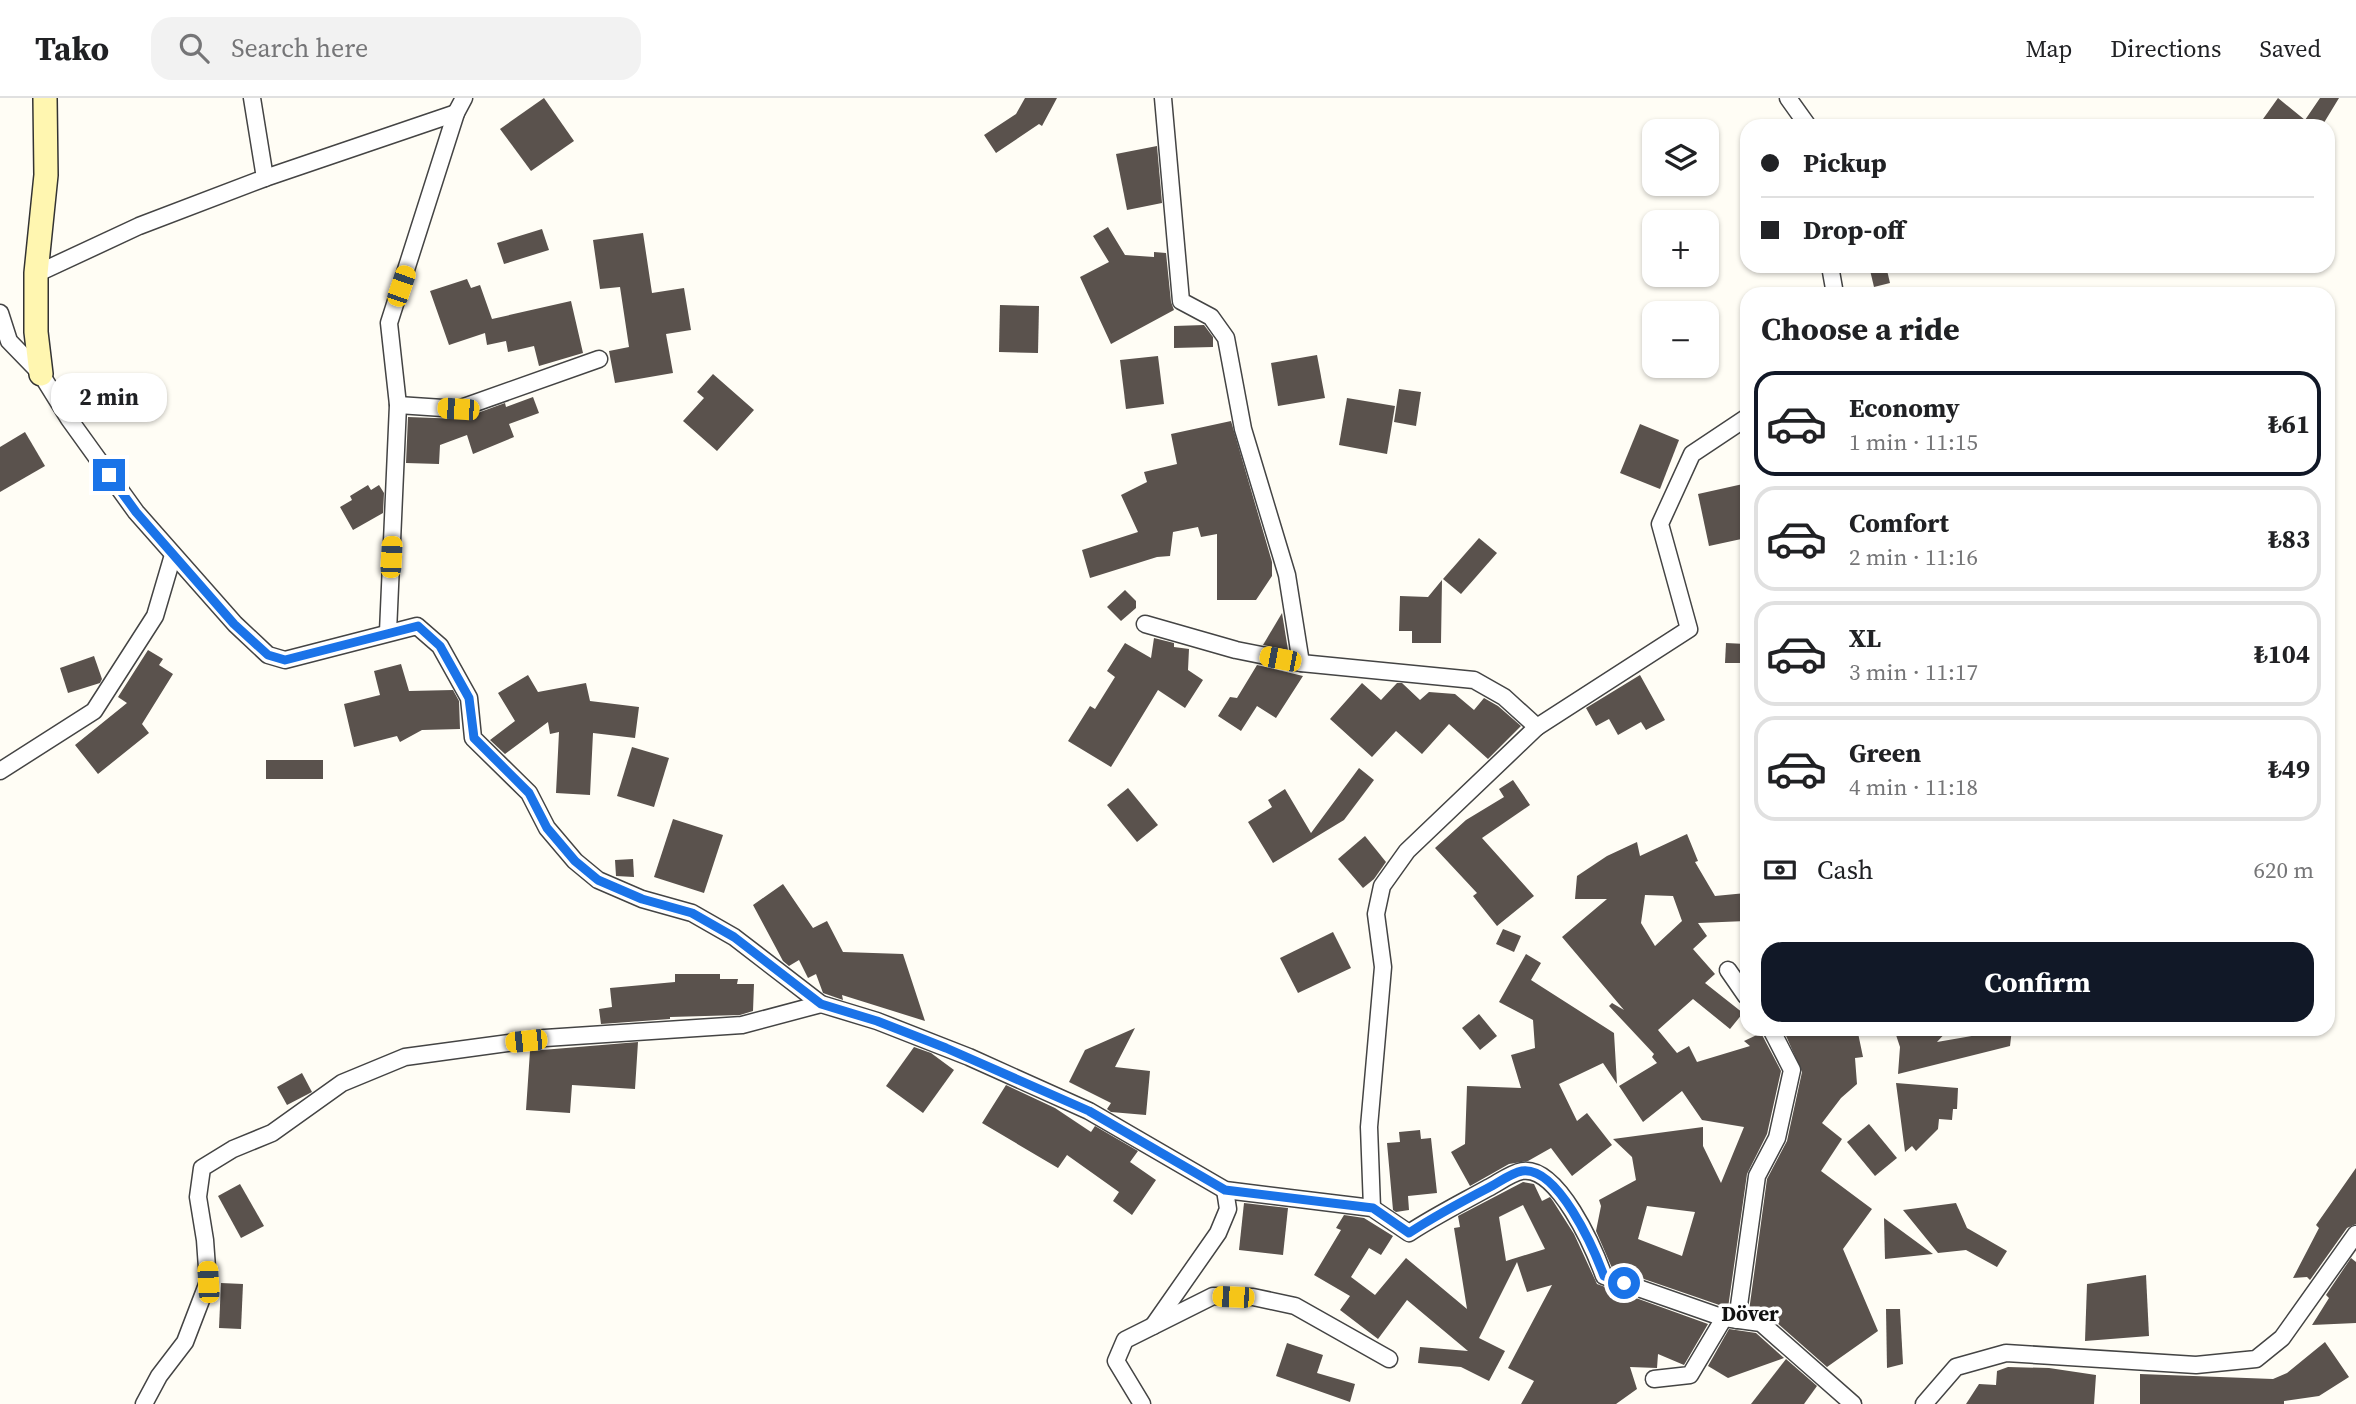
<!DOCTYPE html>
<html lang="en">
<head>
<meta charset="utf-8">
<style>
  :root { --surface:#fff; --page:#f2f2f2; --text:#202124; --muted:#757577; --line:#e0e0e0; --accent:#111827 }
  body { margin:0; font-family:"Source Serif 4",serif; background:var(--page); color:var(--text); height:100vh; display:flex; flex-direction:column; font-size:26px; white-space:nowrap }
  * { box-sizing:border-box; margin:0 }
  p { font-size:23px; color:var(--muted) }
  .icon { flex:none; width:38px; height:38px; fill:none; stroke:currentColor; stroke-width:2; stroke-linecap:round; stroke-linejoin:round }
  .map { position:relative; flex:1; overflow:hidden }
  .drawer { position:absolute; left:1740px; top:189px; width:595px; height:749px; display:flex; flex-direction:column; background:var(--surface); border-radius:21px; box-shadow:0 2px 5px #0004 }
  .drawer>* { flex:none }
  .guide { position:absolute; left:1740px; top:21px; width:595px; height:154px; border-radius:21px; box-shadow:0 2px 5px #0004; display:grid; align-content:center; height:154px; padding:0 21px; background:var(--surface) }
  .tools { position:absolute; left:1642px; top:21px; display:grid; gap:14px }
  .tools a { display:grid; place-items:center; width:77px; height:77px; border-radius:14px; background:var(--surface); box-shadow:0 2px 5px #0004; font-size:35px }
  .end { position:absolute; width:32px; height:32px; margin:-16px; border:9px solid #1a73e8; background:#fff; box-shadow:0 0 0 4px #fff }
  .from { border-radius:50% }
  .bubble { position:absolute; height:49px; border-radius:21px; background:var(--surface); box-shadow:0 2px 5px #0004; font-size:23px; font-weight:700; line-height:49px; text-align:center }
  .car { position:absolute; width:21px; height:42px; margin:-21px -10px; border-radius:9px; box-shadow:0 0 5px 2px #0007; background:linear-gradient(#f5c518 24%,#345 0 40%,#f5c518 0 76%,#345 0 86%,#f5c518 0) }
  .guide b { display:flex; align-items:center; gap:24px; height:66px; font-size:26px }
  .guide b+b { border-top:2px solid var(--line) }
  .guide i { width:18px; height:18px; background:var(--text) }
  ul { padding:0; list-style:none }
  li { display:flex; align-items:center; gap:21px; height:105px; margin:0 14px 10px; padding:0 7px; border:4px solid var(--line); border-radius:21px }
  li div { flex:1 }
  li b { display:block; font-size:26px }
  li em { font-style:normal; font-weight:700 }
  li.on { border-color:var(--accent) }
  li>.icon { width:63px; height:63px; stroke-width:1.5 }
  h2 { padding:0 21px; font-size:32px; line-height:84px }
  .pay { display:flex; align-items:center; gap:18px; height:77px; padding:0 21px; font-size:26px }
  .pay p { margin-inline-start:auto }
  .action { display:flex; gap:14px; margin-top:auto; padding:14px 21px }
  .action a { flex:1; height:80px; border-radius:21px; background:var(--accent); color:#fff; font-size:28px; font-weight:700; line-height:80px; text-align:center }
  header { display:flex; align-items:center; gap:42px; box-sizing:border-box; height:98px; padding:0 35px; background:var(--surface); border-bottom:2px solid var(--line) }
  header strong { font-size:33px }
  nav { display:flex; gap:38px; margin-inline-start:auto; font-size:24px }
  .search { width:490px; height:63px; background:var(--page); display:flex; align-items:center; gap:18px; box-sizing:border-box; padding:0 24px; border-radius:21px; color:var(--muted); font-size:26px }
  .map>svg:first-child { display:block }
  .building { fill:#5a524d; fill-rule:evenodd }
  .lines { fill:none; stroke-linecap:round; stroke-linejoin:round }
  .street-casing { stroke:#444; stroke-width:19 }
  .secondary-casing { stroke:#333; stroke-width:26 }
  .street { stroke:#fff; stroke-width:16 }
  .secondary { stroke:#fff6b0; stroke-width:23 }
  .route { stroke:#1a73e8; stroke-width:9 }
  .labels { text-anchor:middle; stroke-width:7; stroke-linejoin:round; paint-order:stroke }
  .quarter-label { font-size:21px; font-weight:bold; fill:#111; stroke:#fff }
</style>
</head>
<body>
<header>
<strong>Tako</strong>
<div class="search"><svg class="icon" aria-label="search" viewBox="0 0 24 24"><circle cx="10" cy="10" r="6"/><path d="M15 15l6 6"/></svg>Search here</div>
<nav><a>Map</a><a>Directions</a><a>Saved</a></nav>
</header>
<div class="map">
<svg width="2356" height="1306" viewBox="0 0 2356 1306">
  <rect width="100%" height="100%" fill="#fffdf5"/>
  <g class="building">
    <path d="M544 0 574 43 531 73 500 31Z"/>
    <path d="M1025 0H1057L1042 28 1039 26 996 55 984 37 1016 16Z"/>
    <path d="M2278 0 2305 22 2320 0H2339L2322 28H2258Z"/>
    <path d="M1157 48 1162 105 1127 112 1116 56Z"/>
    <path d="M1108 129 1125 157 1154 159V154L1166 155 1171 204 1174 212 1111 246 1080 179 1109 164 1093 138Z"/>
    <path d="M542 131 549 152 504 166 497 145Z"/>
    <path d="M643 135 652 195 684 190 691 232 666 236 673 275 615 285 609 253 629 249 620 189 600 191 593 142Z"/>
    <path d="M1869 168H1886L1890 185 1874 189Z"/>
    <path d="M467 181 471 190 480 187 492 221 571 203 583 255 539 268 534 248 508 254 506 243 487 247 485 235 449 247 430 193Z"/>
    <path d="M1000 207 1039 208 1038 255 999 254Z"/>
    <path d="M1204 227 1213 239V249L1174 250V228Z"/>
    <path d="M1317 257 1325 300 1278 308 1271 265Z"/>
    <path d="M1158 258 1164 306 1126 311 1120 262Z"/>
    <path d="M713 276 754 312 717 353 683 323 704 300 697 294Z"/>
    <path d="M1399 291 1421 294 1416 328 1394 324Z"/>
    <path d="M533 299 539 315 509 326 514 339 473 356 467 337 440 347 439 366 406 365 408 319 461 321 505 305 506 309Z"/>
    <path d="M1347 300 1395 308 1387 356 1339 347Z"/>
    <path d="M1231 323 1272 464V478L1256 502H1217V436L1201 439 1198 429 1173 434 1170 458 1157 459 1090 480 1082 452 1138 434 1121 397 1147 384 1144 374 1177 366 1171 336Z"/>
    <path d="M1640 326 1679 342 1660 391 1620 375Z"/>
    <path d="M25 334 45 368 0 394V349Z"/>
    <path d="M1743 386 1746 403V440L1709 448 1698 396Z"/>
    <path d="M368 387 371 392 379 387 384 395 383 415 353 432 340 409 352 402 350 398Z"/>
    <path d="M1479 440 1497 455 1461 496 1443 481Z"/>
    <path d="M1442 482 1441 545H1412V533H1399L1400 498 1428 499Z"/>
    <path d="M1125 492 1136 503V510L1121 523 1107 509Z"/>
    <path d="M1282 515 1288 552 1263 547Z"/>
    <path d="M1154 540 1174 545V549L1189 551 1188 572 1203 582 1185 610 1158 592 1111 669 1068 643 1090 608 1095 611 1115 579 1107 573 1125 545 1151 560Z"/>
    <path d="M1726 545 1746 546V565H1725Z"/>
    <path d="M148 552 163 561 159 567 173 576 142 626 149 635 98 676 75 647 127 605 118 599Z"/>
    <path d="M94 558 102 581 100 585 68 595 60 570Z"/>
    <path d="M401 566 409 593 453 592 459 603 460 631 422 632 400 644 397 638 354 649 344 606 380 597 374 573Z"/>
    <path d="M1257 567 1303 578 1276 620 1257 608 1241 633 1218 618 1230 599 1237 600Z"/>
    <path d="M528 577 538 594 586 585 590 603 639 609 635 640 593 635 590 697 556 695 559 634 550 636 548 624 505 656 490 642 515 623 498 595Z"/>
    <path d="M1640 577 1665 622 1646 632 1641 624 1618 637 1609 621 1596 628 1586 610Z"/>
    <path d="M1362 585 1381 602 1397 585H1402L1420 602 1429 594 1455 596 1474 612 1484 600 1498 608 1521 628 1488 661 1449 626 1422 656 1396 633 1372 659 1330 621Z"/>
    <path d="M632 649 669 660 654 709 617 698Z"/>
    <rect x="266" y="662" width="57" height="19"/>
    <path d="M1359 670 1374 682 1344 722 1273 765 1248 724 1272 709 1268 702 1285 691 1311 735Z"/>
    <path d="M1513 682 1530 707 1482 740 1534 798 1497 828 1473 798 1477 795 1435 750 1466 722 1504 699 1499 691Z"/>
    <path d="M1128 690 1158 727 1137 744 1107 707Z"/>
    <path d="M673 721 723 737 704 795 654 779Z"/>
    <path d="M1687 736 1698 763 1695 764 1715 798 1746 795V823L1698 825 1707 838 1693 851 1715 876 1705 885 1743 915 1730 931 1693 901 1658 932 1677 955 1689 948 1697 964 1750 948 1744 943 1761 935 1781 973 1767 1036 1747 1076 1728 1210 1612 1170 1596 1133 1601 1108 1599 1102 1636 1082 1632 1059 1613 1041 1703 1029V1048L1721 1085 1744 1029 1702 1022 1682 993 1643 1024 1619 988 1657 965 1652 959 1654 956 1609 908 1612 905 1624 912 1562 839 1607 801H1575L1577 778 1607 758 1637 744 1640 758ZM1645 797 1673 798 1682 823 1655 848 1641 825ZM1647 1108 1695 1114 1682 1158 1638 1141Z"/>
    <path d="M1365 738 1386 764 1374 781 1363 790 1338 761Z"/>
    <path d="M633 761 634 779 616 778 615 762Z"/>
    <path d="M783 786 813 830 827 823 843 854 903 856 925 923 842 897 843 902 823 895 816 876 808 880 799 862 789 868 783 863 753 807Z"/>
    <path d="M1503 831 1521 838 1514 854 1496 846Z"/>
    <path d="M1333 834 1351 870 1298 895 1280 860Z"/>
    <path d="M1526 856 1541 865 1531 882 1614 935 1617 986 1603 965 1559 986 1577 1023 1587 1015 1612 1047 1572 1078 1551 1050 1528 1063 1509 1066 1470 1088 1451 1054 1465 1046 1467 988 1521 990 1511 957 1535 950 1533 922 1499 904Z"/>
    <path d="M675 876H720V881H738L737 886H754L753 913 740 917 670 919V921L601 926 599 911 612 909 610 890 675 884Z"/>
    <path d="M1479 916 1497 938 1480 952 1462 930Z"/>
    <path d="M1135 930 1115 969 1150 973 1146 1017 1111 1014 1107 1011 1111 1005 1069 984 1085 952Z"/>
    <path d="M1783 931H1842L1844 938 1858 935 1863 959 1855 960 1857 986 1841 1000 1822 1025 1842 1041 1821 1073 1872 1111 1843 1151 1878 1233 1827 1269 1768 1217 1749 1213 1767 1081 1787 1043 1802 974Z"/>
    <path d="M1894 931H1949L1937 944 2012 931 2010 948 1898 976 1900 949Z"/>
    <path d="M638 944 635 991 572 987 570 1015 526 1012 530 953Z"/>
    <path d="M914 949 931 955 954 972 923 1015 886 988Z"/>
    <path d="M302 975 312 994 287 1007 277 989Z"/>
    <path d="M1896 985 1958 990 1957 1011H1953L1952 1022 1939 1021 1938 1031 1916 1053 1912 1048 1905 1054Z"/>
    <path d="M1006 987 1055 1010 1091 1034 1095 1028 1138 1053 1130 1064 1156 1082 1132 1117 1113 1103 1119 1094 1067 1057 1058 1070 982 1025Z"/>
    <path d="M1869 1026 1897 1060 1875 1078 1847 1044Z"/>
    <path d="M1420 1032 1421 1041 1431 1040 1437 1095 1408 1098 1409 1112 1396 1114 1393 1112 1387 1045 1400 1044 1399 1034Z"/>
    <path d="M2356 1070V1126L2347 1130 2310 1182 2307 1179 2293 1180 2319 1130 2316 1127Z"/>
    <path d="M1523 1084 1534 1086 1542 1103 1550 1099 1553 1103 1574 1136 1597 1186 1708 1226 1684 1267 1658 1256 1657 1270 1630 1269 1637 1291 1616 1306H1521L1534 1283 1508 1270 1552 1187 1527 1194 1517 1164 1479 1240 1505 1253 1489 1283 1461 1269 1418 1265 1420 1249 1468 1253 1407 1202 1378 1241 1340 1212 1350 1198 1314 1177 1341 1132 1336 1130 1344 1117 1364 1120 1393 1138 1381 1157 1369 1150 1351 1179 1375 1197 1406 1160 1467 1211 1454 1130 1460 1129 1458 1118ZM1523 1107 1545 1151 1506 1163 1499 1119Z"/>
    <path d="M240 1086 264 1128 241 1140 218 1098Z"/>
    <path d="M1244 1105 1288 1110 1283 1157 1239 1152Z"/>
    <path d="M1956 1105 1967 1130 2007 1153 1997 1169 1966 1152 1938 1155 1903 1112Z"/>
    <path d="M1884 1120 1933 1156 1885 1161Z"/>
    <path d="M2351 1160 2356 1164V1225L2312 1227 2329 1200 2326 1197Z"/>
    <path d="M2146 1177 2149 1238 2085 1243 2087 1186Z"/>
    <path d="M221 1185 243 1186 241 1231 219 1230Z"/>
    <path d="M1886 1211H1900L1903 1266 1887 1270Z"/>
    <path d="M1729 1231 1756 1235 1784 1260 1728 1280 1708 1268Z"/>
    <path d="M2325 1244 2349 1279 2319 1298 2284 1303V1306H2140V1276L2273 1281 2287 1275Z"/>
    <path d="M1287 1245 1323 1257 1317 1275 1355 1286 1350 1304 1276 1278Z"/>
    <path d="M1786 1261 1817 1288 1804 1306H1751Z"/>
    <path d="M2008 1269 2049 1270 2096 1277 2094 1306H1966L1979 1286 1996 1287 1997 1273Z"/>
  </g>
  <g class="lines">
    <defs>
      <g id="street">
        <path d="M252 0 265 80"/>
        <path d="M1163 0 1181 203 1211 219 1226 240 1243 331 1287 477 1301 565"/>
        <path d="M1788 0 1808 28"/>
        <path d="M1830 168 1835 196"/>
        <path d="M36 176 139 128 265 80 456 15"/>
        <path d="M0 215 9 243 41 276 69 321 136 414 235 526 268 557 285 562 417 528 440 548 469 600 473 640 529 695 547 730 575 763 598 782 642 801 692 815 734 839 821 906 877 923 969 959 1089 1013 1225 1092 1372 1110 1409 1135C1435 1118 1461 1105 1488 1090 1498 1085 1511 1075 1522 1073 1558 1067 1594 1151 1604 1178L1724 1220 1761 1225 1853 1306"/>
        <path d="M398 307 458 311 599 261"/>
        <path d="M1145 526 1236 552 1301 565 1474 582 1504 599 1537 629 1407 753 1382 788 1376 816 1383 869 1369 1029 1372 1110"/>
        <path d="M388 534 398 307 389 225 456 15 464 0"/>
        <path d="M1537 629 1689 531 1660 426 1692 356 1746 320"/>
        <path d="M0 673 94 613 155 518 173 457"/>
        <path d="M1728 872 1746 898"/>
        <path d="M1737 1222 1757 1078 1777 1040 1792 972 1771 931"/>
        <path d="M1153 1228 1218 1135 1228 1111 1225 1092"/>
        <path d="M1654 1281 1690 1277 1724 1220"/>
        <path d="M144 1306 159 1278 185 1244 208 1184 205 1142 198 1099 202 1070 233 1051 272 1035 342 985 405 959 545 940 742 927 821 906"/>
        <path d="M1142 1306 1116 1263 1125 1242 1213 1198 1253 1199 1295 1208 1389 1261"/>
        <path d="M1924 1306 1956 1269 2006 1255 2196 1267 2256 1261 2282 1240 2356 1136"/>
      </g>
      <path id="secondary" d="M41 276 36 234V175L46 77 45 0"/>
    </defs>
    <use href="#street" class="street-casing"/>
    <use href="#secondary" class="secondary-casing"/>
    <use href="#street" class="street"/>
    <use href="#secondary" class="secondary"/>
  </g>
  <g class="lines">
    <path class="route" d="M109 377 136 414 234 526 268 557 285 562 418 528 440 548 469 600 474 640 529 695 547 730 575 763 598 782 642 801 692 815 734 839 821 906 877 923 946 950 1089 1013 1225 1092 1373 1110 1409 1135C1435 1118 1461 1104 1488 1090 1498 1085 1511 1075 1522 1073 1558 1068 1594 1151 1604 1178L1624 1185"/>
  </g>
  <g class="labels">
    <g class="quarter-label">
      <text x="1750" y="1223">Döver</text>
    </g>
  </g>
</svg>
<div class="tools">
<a><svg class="icon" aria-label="layers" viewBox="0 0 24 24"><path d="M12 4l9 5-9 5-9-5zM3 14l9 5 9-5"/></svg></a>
<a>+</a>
<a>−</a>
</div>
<i class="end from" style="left:1624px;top:1185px"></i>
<i class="end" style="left:109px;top:377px"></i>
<div class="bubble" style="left:51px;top:275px;width:116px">2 min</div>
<i class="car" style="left:401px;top:188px;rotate:19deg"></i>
<i class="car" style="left:458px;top:311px;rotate:274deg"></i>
<i class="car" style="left:391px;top:459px;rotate:3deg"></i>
<i class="car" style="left:1280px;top:561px;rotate:281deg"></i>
<i class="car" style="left:526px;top:943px;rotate:264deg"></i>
<i class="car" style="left:208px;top:1184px;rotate:357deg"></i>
<i class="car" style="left:1233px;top:1199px;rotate:272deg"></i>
<div class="guide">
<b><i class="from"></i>Pickup</b>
<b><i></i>Drop-off</b>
</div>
<section class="drawer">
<h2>Choose a ride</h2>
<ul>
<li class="on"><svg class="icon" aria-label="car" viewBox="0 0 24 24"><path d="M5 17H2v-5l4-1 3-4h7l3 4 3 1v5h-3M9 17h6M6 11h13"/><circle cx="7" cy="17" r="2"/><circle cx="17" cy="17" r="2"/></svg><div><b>Economy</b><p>1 min · 11:15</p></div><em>₺61</em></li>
<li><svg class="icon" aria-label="car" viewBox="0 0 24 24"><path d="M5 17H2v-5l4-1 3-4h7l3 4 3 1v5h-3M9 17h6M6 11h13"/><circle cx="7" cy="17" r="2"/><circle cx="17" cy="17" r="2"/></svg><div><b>Comfort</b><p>2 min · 11:16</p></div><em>₺83</em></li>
<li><svg class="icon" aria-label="car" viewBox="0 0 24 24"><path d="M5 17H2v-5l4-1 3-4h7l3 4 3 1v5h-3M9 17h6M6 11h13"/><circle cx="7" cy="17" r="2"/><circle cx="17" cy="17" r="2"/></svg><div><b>XL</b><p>3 min · 11:17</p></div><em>₺104</em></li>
<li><svg class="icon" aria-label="car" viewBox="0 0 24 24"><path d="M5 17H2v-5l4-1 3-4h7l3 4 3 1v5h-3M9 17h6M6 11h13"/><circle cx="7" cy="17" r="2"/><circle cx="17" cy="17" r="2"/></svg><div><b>Green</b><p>4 min · 11:18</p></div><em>₺49</em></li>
</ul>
<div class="pay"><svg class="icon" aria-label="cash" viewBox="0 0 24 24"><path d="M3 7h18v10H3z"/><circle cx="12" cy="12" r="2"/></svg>Cash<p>620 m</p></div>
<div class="action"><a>Confirm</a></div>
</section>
</div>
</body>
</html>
